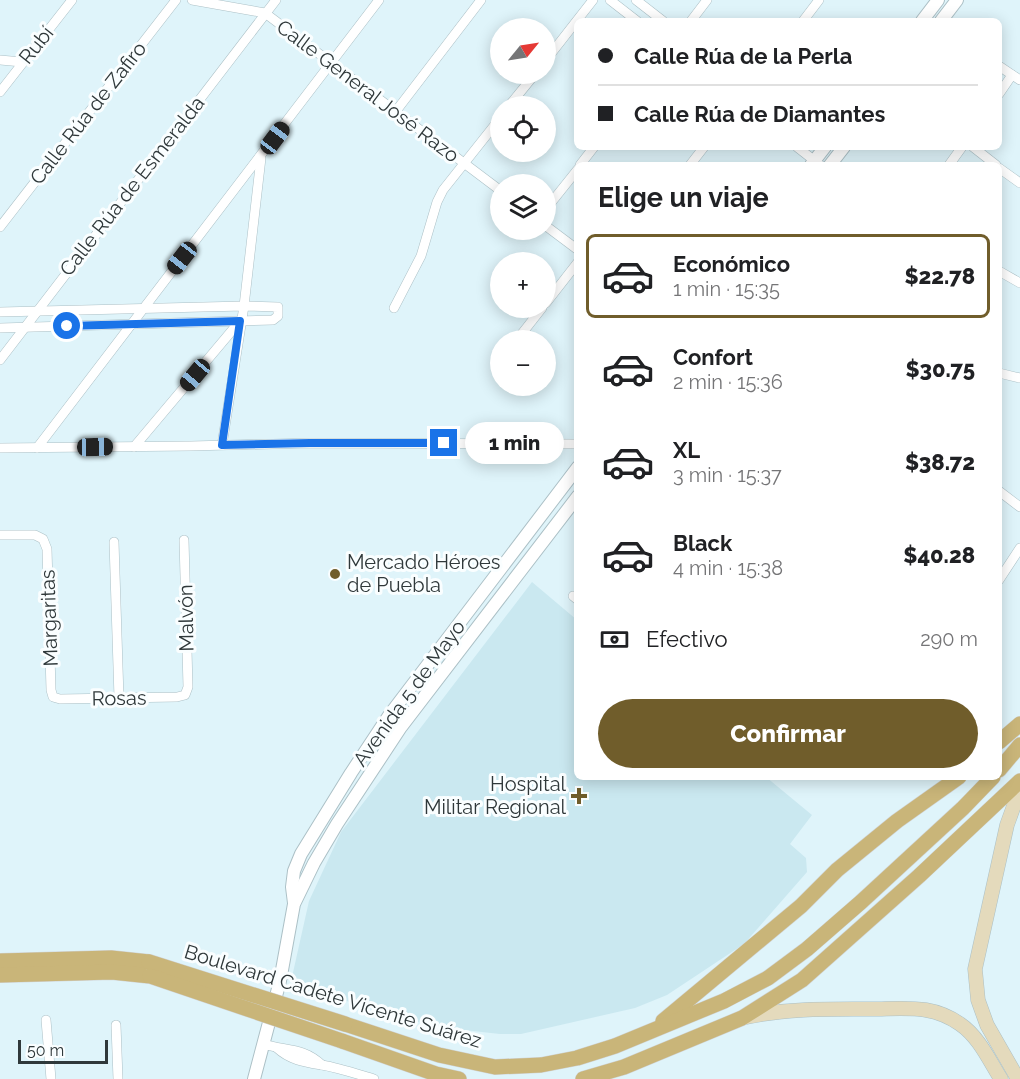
<!DOCTYPE html>
<html lang="es">
<head>
<meta charset="utf-8">
<style>
  :root { --surface:#fff; --page:#f6f6f6; --text:#202124; --muted:#757577; --line:#e0e0e0; --accent:#705d2b }
  body { margin:0; font-family:Raleway,sans-serif; background:var(--page); color:var(--text); height:100vh; display:flex; flex-direction:column; font-size:22px; white-space:nowrap }
  * { box-sizing:border-box; margin:0 }
  p { font-size:20px; color:var(--muted) }
  .icon { flex:none; width:33px; height:33px; fill:none; stroke:currentColor; stroke-width:2; stroke-linecap:round; stroke-linejoin:round }
  .map { position:relative; flex:1; overflow:hidden }
  .panel { position:absolute; left:574px; top:162px; width:428px; height:618px; display:flex; flex-direction:column; background:var(--surface); border-radius:9px; box-shadow:0 3px 15px #0003 }
  .panel>* { flex:none }
  .guide { position:absolute; left:574px; top:18px; width:428px; height:132px; border-radius:9px; box-shadow:0 3px 15px #0003; display:grid; align-content:center; height:132px; padding:0 24px; background:var(--surface) }
  .needle { width:39px; rotate:60deg }
  .controls { position:absolute; left:490px; top:18px; display:grid; gap:12px }
  .controls a { display:grid; place-items:center; width:66px; height:66px; border-radius:50%; background:var(--surface); box-shadow:0 3px 15px #0003; font-size:30px }
  .scale { position:absolute; left:18px; bottom:15px; width:90px; box-sizing:border-box; padding-left:6px; border:3px solid #2f383a; border-top:0; font-size:16px; line-height:21px; white-space:nowrap; color:#2f383a; -webkit-text-stroke:4px #fafeff; paint-order:stroke }
  .end { position:absolute; width:27px; height:27px; margin:-14px; border:8px solid #1a73e8; background:#fff; box-shadow:0 0 0 3px #fff }
  .from { border-radius:50% }
  .bubble { position:absolute; height:42px; border-radius:21px; background:var(--surface); box-shadow:0 3px 15px #0003; font-size:20px; font-weight:800; line-height:42px; text-align:center }
  .car { position:absolute; width:18px; height:36px; margin:-18px -9px; border-radius:8px; box-shadow:0 0 4px 2px #0007; background:linear-gradient(#222 24%,#8ab4d8 0 40%,#222 0 76%,#8ab4d8 0 86%,#222 0) }
  .guide b { display:flex; align-items:center; gap:21px; height:57px; font-size:22px }
  .guide b+b { border-top:2px solid var(--line) }
  .guide i { width:15px; height:15px; background:var(--text) }
  ul { padding:0; list-style:none }
  li { display:flex; align-items:center; gap:18px; height:84px; margin:0 12px 9px; padding:0 12px; border:3px solid transparent; border-radius:9px }
  li div { flex:1 }
  li b { display:block; font-size:22px }
  li em { font-style:normal; font-weight:800 }
  li.current { border-color:var(--accent) }
  li>.icon { width:54px; height:54px; stroke-width:1.5 }
  h2 { padding:0 24px; font-size:27px; line-height:72px }
  .pay { display:flex; align-items:center; gap:15px; height:66px; padding:0 24px; font-size:22px }
  .pay p { margin-inline-start:auto }
  .button { display:flex; gap:12px; margin-top:auto; padding:12px 24px }
  .button a { flex:1; height:69px; border-radius:36px; background:var(--accent); color:#fff; font-size:24px; font-weight:800; line-height:69px; text-align:center }
  .map>svg:first-child { display:block }
  .built { fill:#cae8f0 }
  .lines { fill:none; stroke-linecap:round; stroke-linejoin:round }
  .minor-casing { stroke:#acc0c6; stroke-width:10 }
  .tertiary-casing { stroke:#acc0c6; stroke-width:14 }
  .secondary-casing { stroke:#acc0c6; stroke-width:15 }
  .primary-casing { stroke:#d1d3d4; stroke-width:16 }
  .minor { stroke:#fff; stroke-width:9 }
  .tertiary { stroke:#fff; stroke-width:12 }
  .secondary { stroke:#e4dabc; stroke-width:14 }
  .primary { stroke:#c9b579; stroke-width:15 }
  .primary-bridge-casing { stroke:#d1d3d4; stroke-width:16; stroke-linecap:butt }
  .primary-bridge { stroke:#c9b579; stroke-width:15 }
  .route { stroke:#1a73e8; stroke-width:8 }
  .poi-dot { fill:#705d2b; stroke:#fafeff; stroke-width:2 }
  .labels { text-anchor:middle; stroke-width:6; stroke-linejoin:round; paint-order:stroke }
  .street-label { font-size:20px; fill:#2f383a; stroke:#fafeff }
  .poi-label { font-size:20px; fill:#2f383a; stroke:#fafeff; text-anchor:start }
</style>
</head>
<body>
<div class="map">
<svg width="1020" height="1079" viewBox="0 0 1020 1079">
  <rect width="100%" height="100%" fill="#dff4fa"/>
  <path class="built" d="M532 582 577 620 578 777H766L812 815 790 844 806 858 807 872 744 944 667 995 635 1008 521 1034H500L446 1028 391 1016 323 993 292 977 309 901 341 832Z"/>
  <g class="lines">
    <defs>
      <g id="minor">
        <path d="M192 0 265 13 501 191"/>
        <path d="M610 0 637 21"/>
        <path d="M636 0 663 21"/>
        <path d="M691 21 707 0"/>
        <path d="M803 21 819 0"/>
        <path d="M0 60 22 62"/>
        <path d="M546 60 593 0"/>
        <path d="M999 66 1020 80"/>
        <path d="M0 92 72 0"/>
        <path d="M999 94 1012 75"/>
        <path d="M509 106 535 74"/>
        <path d="M396 111 481 0"/>
        <path d="M797 147 820 165"/>
        <path d="M973 147 996 165"/>
        <path d="M580 165 594 147"/>
        <path d="M690 165 704 147"/>
        <path d="M949 165 962 147"/>
        <path d="M999 168 1020 183"/>
        <path d="M546 209 578 169"/>
        <path d="M546 226 578 250"/>
        <path d="M0 227 176 0"/>
        <path d="M999 271 1020 283"/>
        <path d="M546 303 578 262"/>
        <path d="M394 308 421 256 437 202 443 190 501 117"/>
        <path d="M0 312 244 306 278 307V316L273 320 0 328"/>
        <path d="M520 336 542 308"/>
        <path d="M0 360 276 0"/>
        <path d="M999 373 1020 378"/>
        <path d="M222 445 244 306 261 158"/>
        <path d="M134 447 240 321"/>
        <path d="M0 448 191 446 310 443 578 444"/>
        <path d="M37 448 379 0"/>
        <path d="M999 491 1020 507"/>
        <path d="M0 535H35L43 539 47 549 51 690 53 697 60 699 177 697 185 695 188 687 184 540"/>
        <path d="M114 542 119 698"/>
        <path d="M999 580 1020 548"/>
        <path d="M573 596 578 600"/>
        <path d="M46 1020 51 1079"/>
        <path d="M116 1025 118 1079"/>
        <path d="M263 1044C286 1051 303 1047 322 1065"/>
        <path d="M277 1048C290 1060 304 1062 322 1065 339 1068 357 1074 374 1079"/>
      </g>
      <g id="tertiary">
        <path d="M922 21 938 0"/>
        <path d="M941 21 957 0"/>
        <path d="M811 165 825 147"/>
        <path d="M830 165 844 147"/>
        <path d="M294 903 292 887 294 871 301 854 351 773 388 717 578 467"/>
        <path d="M254 1079 280 981 294 904 314 863 337 824 401 727 578 496"/>
      </g>
      <g id="secondary">
        <path d="M747 1017C788 1008 829 1009 871 1009 889 1009 908 1007 926 1010 938 1012 950 1017 960 1024 979 1037 989 1060 1001 1079"/>
        <path d="M1018 1079 987 1025 978 1000 975 969 1007 825 1020 789"/>
      </g>
      <g id="primary">
        <path d="M999 742 1020 724"/>
        <path d="M999 770 1020 745"/>
        <path d="M0 961 111 958 149 962"/>
        <path d="M0 975 112 972 150 976"/>
        <path d="M663 1021 801 906 837 870 897 821 959 777"/>
        <path d="M345 1024 439 1055 495 1067 541 1065 577 1058 615 1046 724 1001 768 978 807 949 861 902 963 808 993 777"/>
        <path d="M342 1041 436 1074 459 1079"/>
        <path d="M583 1079 624 1067 742 1018 802 980 919 876 1020 781"/>
      </g>
    </defs>
    <use href="#minor" class="minor-casing"/>
    <use href="#tertiary" class="tertiary-casing"/>
    <use href="#secondary" class="secondary-casing"/>
    <use href="#primary" class="primary-casing"/>
    <use href="#minor" class="minor"/>
    <use href="#tertiary" class="tertiary"/>
    <use href="#secondary" class="secondary"/>
    <use href="#primary" class="primary"/>
    <defs>
      <g id="primary-bridge">
        <path d="M149 962 345 1024"/>
        <path d="M150 976 342 1041"/>
      </g>
    </defs>
    <use href="#primary-bridge" class="primary-bridge-casing"/>
    <use href="#primary-bridge" class="primary-bridge"/>
  </g>
  <g class="lines">
    <path class="route" d="M67 326 240 321 222 445 310 443H444"/>
  </g>
  <g class="poi-dot">
    <circle cx="335" cy="574" r="6"/>
    <path d="M576 787h6v6h6v6h-6v6h-6v-6h-6v-6h6z"/>
  </g>
  <g class="labels">
    <g class="street-label">
      <text transform="translate(36 45) rotate(-51)" y="7">Rubí</text>
      <text transform="translate(368 91) rotate(37)" y="7">Calle General José Razo</text>
      <text transform="translate(88 113) rotate(-52)" y="7">Calle Rúa de Zafiro</text>
      <text transform="translate(132 186) rotate(-52)" y="7">Calle Rúa de Esmeralda</text>
      <text transform="translate(49 618) rotate(-92)" y="7">Margaritas</text>
      <text transform="translate(186 618) rotate(-91)" y="7">Malvón</text>
      <text transform="translate(409 693) rotate(-54)" y="7">Avenida 5 de Mayo</text>
      <text transform="translate(119 698) rotate(-1)" y="7">Rosas</text>
      <text transform="translate(333 996) rotate(17)" y="7">Boulevard Cadete Vicente Suárez</text>
    </g>
    <g class="poi-label">
      <text x="347" y="569">Mercado Héroes<tspan x="347" dy="23">de Puebla</tspan></text>
      <text x="566" y="791" text-anchor="end">Hospital<tspan x="566" dy="23">Militar Regional</tspan></text>
    </g>
  </g>
</svg>
<div class="controls">
<a><svg class="needle" viewBox="-14 -14 28 28"><path d="M0-13l5 13h-10z" fill="#e53935"/><path d="M0 13l5-13h-10z" fill="#757577"/></svg></a>
<a><svg class="icon" aria-label="locate" viewBox="0 0 24 24"><circle cx="12" cy="12" r="6"/><path d="M12 2v4M12 18v4M2 12h4M18 12h4"/></svg></a>
<a><svg class="icon" aria-label="layers" viewBox="0 0 24 24"><path d="M12 4l9 5-9 5-9-5zM3 14l9 5 9-5"/></svg></a>
<a>+</a>
<a>−</a>
</div>
<div class="scale">50 m</div>
<i class="end from" style="left:67px;top:326px"></i>
<i class="end" style="left:444px;top:443px"></i>
<div class="bubble" style="left:465px;top:422px;width:99px">1 min</div>
<i class="car" style="left:275px;top:138px;rotate:37deg"></i>
<i class="car" style="left:182px;top:258px;rotate:218deg"></i>
<i class="car" style="left:195px;top:375px;rotate:220deg"></i>
<i class="car" style="left:95px;top:447px;rotate:89deg"></i>
<div class="guide">
<b><i class="from"></i>Calle Rúa de la Perla</b>
<b><i></i>Calle Rúa de Diamantes</b>
</div>
<section class="panel">
<h2>Elige un viaje</h2>
<ul>
<li class="current"><svg class="icon" aria-label="car" viewBox="0 0 24 24"><path d="M5 17H2v-5l4-1 3-4h7l3 4 3 1v5h-3M9 17h6M6 11h13"/><circle cx="7" cy="17" r="2"/><circle cx="17" cy="17" r="2"/></svg><div><b>Económico</b><p>1 min · 15:35</p></div><em>$22.78</em></li>
<li><svg class="icon" aria-label="car" viewBox="0 0 24 24"><path d="M5 17H2v-5l4-1 3-4h7l3 4 3 1v5h-3M9 17h6M6 11h13"/><circle cx="7" cy="17" r="2"/><circle cx="17" cy="17" r="2"/></svg><div><b>Confort</b><p>2 min · 15:36</p></div><em>$30.75</em></li>
<li><svg class="icon" aria-label="car" viewBox="0 0 24 24"><path d="M5 17H2v-5l4-1 3-4h7l3 4 3 1v5h-3M9 17h6M6 11h13"/><circle cx="7" cy="17" r="2"/><circle cx="17" cy="17" r="2"/></svg><div><b>XL</b><p>3 min · 15:37</p></div><em>$38.72</em></li>
<li><svg class="icon" aria-label="car" viewBox="0 0 24 24"><path d="M5 17H2v-5l4-1 3-4h7l3 4 3 1v5h-3M9 17h6M6 11h13"/><circle cx="7" cy="17" r="2"/><circle cx="17" cy="17" r="2"/></svg><div><b>Black</b><p>4 min · 15:38</p></div><em>$40.28</em></li>
</ul>
<div class="pay"><svg class="icon" aria-label="cash" viewBox="0 0 24 24"><path d="M3 7h18v10H3z"/><circle cx="12" cy="12" r="2"/></svg>Efectivo<p>290 m</p></div>
<div class="button"><a>Confirmar</a></div>
</section>
</div>
</body>
</html>
